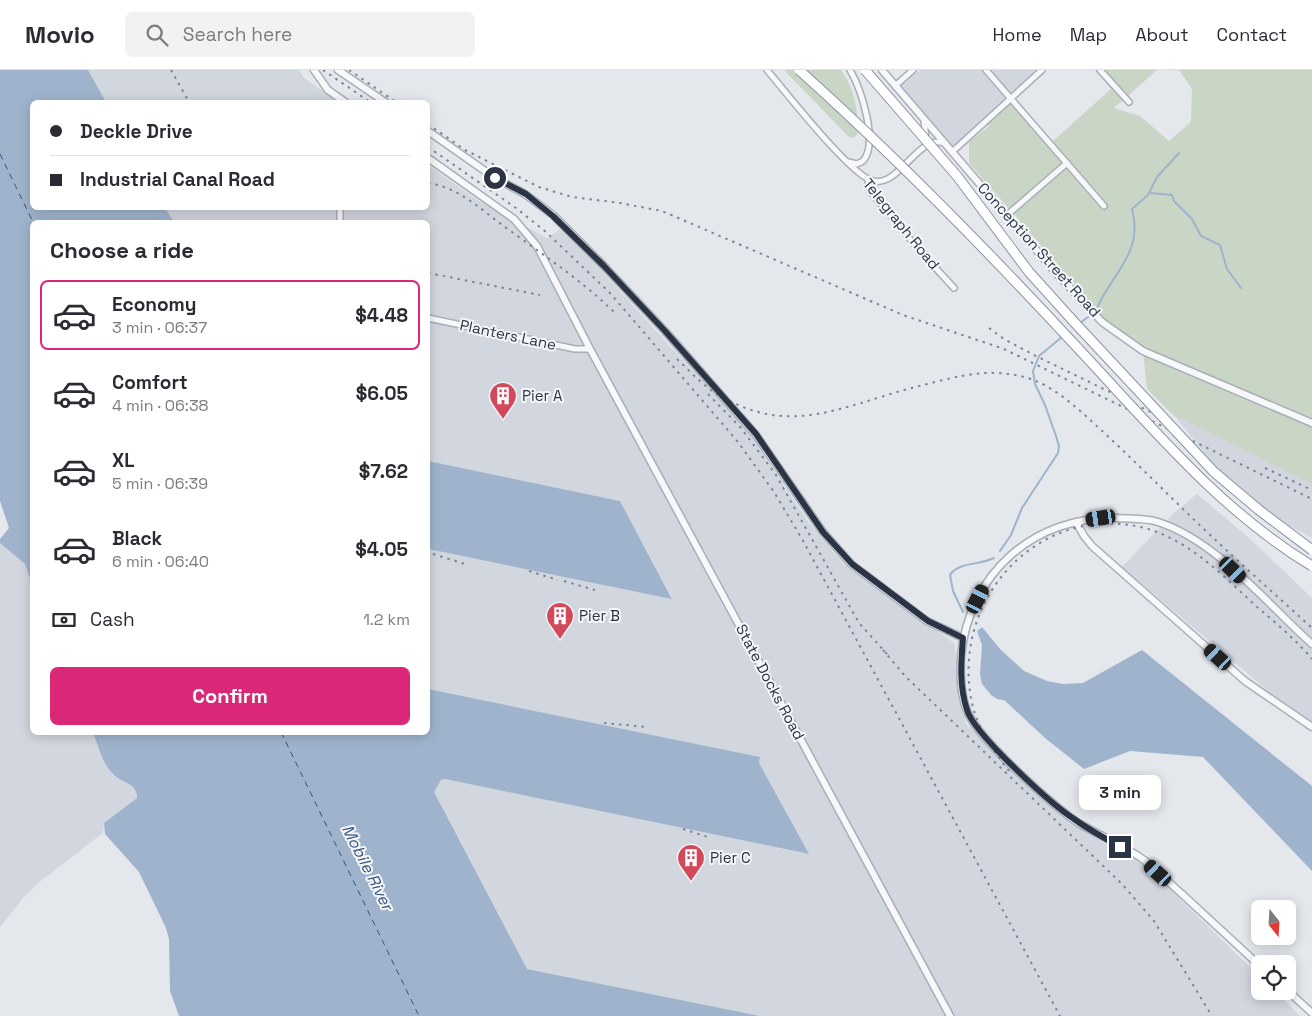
<!DOCTYPE html>
<html lang="en">
<head>
<meta charset="utf-8">
<style>
  :root { --surface:#fff; --page:#f2f2f3; --text:#2b2b33; --muted:#7c7c81; --line:#e1e1e2; --accent:#db2777 }
  body { margin:0; font-family:"Space Grotesk",sans-serif; background:var(--page); color:var(--text); height:100vh; display:flex; flex-direction:column; font-size:19px; white-space:nowrap }
  * { box-sizing:border-box; margin:0 }
  p { font-size:16px; color:var(--muted) }
  .icon { flex:none; width:28px; height:28px; fill:none; stroke:currentColor; stroke-width:2; stroke-linecap:round; stroke-linejoin:round }
  .map { position:relative; flex:1; overflow:hidden }
  .drawer { position:absolute; left:30px; top:150px; width:400px; height:515px; display:flex; flex-direction:column; background:var(--surface); border-radius:8px; box-shadow:0 2px 12px #0003 }
  .drawer>* { flex:none }
  .hud { position:absolute; left:30px; top:30px; width:400px; height:110px; border-radius:8px; box-shadow:0 2px 12px #0003; display:grid; align-content:center; height:110px; padding:0 20px; background:var(--surface) }
  .needle { width:32px; rotate:162deg }
  .buttons { position:absolute; left:1251px; top:830px; display:grid; gap:10px }
  .buttons a { display:grid; place-items:center; width:45px; height:45px; border-radius:8px; background:var(--surface); box-shadow:0 2px 12px #0003; font-size:25px }
  .end { position:absolute; width:22px; height:22px; margin:-11px; border:6px solid #2b3445; background:#fff; box-shadow:0 0 0 2px #fff }
  .from { border-radius:50% }
  .bubble { position:absolute; height:35px; border-radius:8px; background:var(--surface); box-shadow:0 2px 12px #0003; font-size:16px; font-weight:800; line-height:35px; text-align:center }
  .car { position:absolute; width:15px; height:30px; margin:-15px -8px; border-radius:6px; box-shadow:0 0 4px 1px #0007; background:linear-gradient(#222 24%,#8ab4d8 0 40%,#222 0 76%,#8ab4d8 0 86%,#222 0) }
  .hud b { display:flex; align-items:center; gap:18px; height:48px; font-size:19px }
  .hud b+b { border-top:1px solid var(--line) }
  .hud i { width:12px; height:12px; background:var(--text) }
  ul { padding:0; list-style:none }
  li { display:flex; align-items:center; gap:15px; height:70px; margin:0 10px 8px; padding:0 10px; border:2px solid transparent; border-radius:8px }
  li div { flex:1 }
  li b { display:block; font-size:19px }
  li em { font-style:normal; font-weight:800 }
  li.on { border-color:var(--accent) }
  li>.icon { width:45px; height:45px; stroke-width:1.5 }
  h2 { padding:0 20px; font-size:22px; line-height:60px }
  .pay { display:flex; align-items:center; gap:12px; height:55px; padding:0 20px; font-size:19px }
  .pay p { margin-inline-start:auto }
  .action { display:flex; gap:10px; margin-top:auto; padding:10px 20px }
  .action a { flex:1; height:58px; border-radius:8px; background:var(--accent); color:#fff; font-size:20px; font-weight:800; line-height:58px; text-align:center }
  header { display:flex; align-items:center; gap:30px; box-sizing:border-box; height:70px; padding:0 25px; background:var(--surface); border-bottom:1px solid var(--line) }
  header strong { font-size:24px }
  nav { display:flex; gap:28px; margin-inline-start:auto; font-size:18px }
  .search { width:350px; height:45px; background:var(--page); display:flex; align-items:center; gap:12px; box-sizing:border-box; padding:0 18px; border-radius:8px; color:var(--muted); font-size:19px }
  .map>svg:first-child { display:block }
  .built { fill:#d2d6de }
  .green { fill:#c9d6c5 }
  .water { fill:#9fb4cc }
  .lines { fill:none; stroke-linecap:round; stroke-linejoin:round }
  .stream { stroke:#9fb4cc; stroke-width:2 }
  .ferry { stroke:#34527a; stroke-width:1; stroke-dasharray:6 5; stroke-linecap:butt }
  .minor-casing { stroke:#a9aeb7; stroke-width:8 }
  .tertiary-casing { stroke:#a9aeb7; stroke-width:9 }
  .minor { stroke:#f7f8fa; stroke-width:5 }
  .tertiary { stroke:#f7f8fa; stroke-width:6 }
  .rail { stroke:#7d8696; stroke-width:2; stroke-dasharray:2.5 5; stroke-linecap:butt }
  .motorway-bridge-casing { stroke:#8b94a3; stroke-width:11; stroke-linecap:butt }
  .motorway-bridge { stroke:#fff; stroke-width:9 }
  .route { stroke:#2b3445; stroke-width:6 }
  .labels { text-anchor:middle; stroke-width:4; stroke-linejoin:round; paint-order:stroke }
  .street-label { font-size:15px; fill:#2b3445; stroke:#f4f6f9 }
  .poi-label { font-size:15px; fill:#2b3445; stroke:#f4f6f9; text-anchor:start }
  .water-label { font-size:16px; font-style:italic; fill:#34527a; stroke:#f4f6f9 }
</style>
</head>
<body>
<header>
<strong>Movio</strong>
<div class="search"><svg class="icon" aria-label="search" viewBox="0 0 24 24"><circle cx="10" cy="10" r="6"/><path d="M15 15l6 6"/></svg>Search here</div>
<nav><a>Home</a><a>Map</a><a>About</a><a>Contact</a></nav>
</header>
<div class="map">
<svg width="1312" height="946" viewBox="0 0 1312 946">
  <rect width="100%" height="100%" fill="#e4e7ec"/>
  <g class="built">
    <path d="M88 0H299L304 8 339 32H106Z"/>
    <path d="M920 0H1037L953 76 901 16Z"/>
    <path d="M428 95 479 131 547 168 561 159 577 174 750 364 807 450 843 494 954 573 966 654 1081 759 1147 797 1260 907V921H1275L1300 946H760L527 899 434 724V720L441 710 445 709 808 784 759 693 760 687 428 619V479L672 528 620 431 428 391V152H174L165 138H428Z"/>
    <path d="M1174 345 1312 414V468L1274 447 1218 400Z"/>
    <path d="M1197 424 1248 467 1312 528V658L1122 497 1175 442Z"/>
    <path d="M0 473 25 494 32 514V662L93 663 107 697 116 707 135 717 137 728 104 753 103 763 38 813 24 827 0 857Z"/>
  </g>
  <g class="green">
    <path d="M784 0H841C855 19 857 40 859 63L853 68 849 67Z"/>
    <path d="M1095 0H1157L1114 38 1140 46 1169 71 1191 52 1192 19 1179 0H1312V414L1173 345 1147 319 1143 281 1102 252 1056 203 1059 196 969 93V72L989 56 983 49 1010 24 1053 71 1111 19Z"/>
  </g>
  <g class="water">
    <path d="M0 0H88L106 32H32V138H165L174 152H32V514L25 494 0 473V469L9 458 0 431Z"/>
    <path d="M428 391 620 431 672 529 428 479Z"/>
    <path d="M982 557 1000 579 1024 601 1047 611 1063 614 1083 613 1142 580 1312 716V801L1203 687 1130 681 1084 699 1045 668 1004 630 997 629 991 625 982 614 980 605 982 575 977 561Z"/>
    <path d="M428 619 760 687 759 693 809 784 445 709 441 710 434 722 527 899 760 946H179L170 921 169 869 166 858 139 802 105 764 104 753 137 728C137 712 123 714 114 705 102 694 99 676 93 663L428 662Z"/>
  </g>
  <g class="lines">
    <g class="stream">
      <path d="M1151 123 1172 125 1174 131 1192 149 1201 166 1220 175 1227 199 1241 218"/>
      <path d="M1097 238C1113 202 1144 182 1132 139L1148 125 1157 107 1179 83"/>
      <path d="M1080 253 1088 247"/>
      <path d="M1000 481 1011 465 1022 438 1058 383 1059 376 1056 366 1045 335 1035 314 1033 301 1039 286 1062 267"/>
      <path d="M963 542 953 521 950 505C958 492 981 495 994 488"/>
    </g>
    <g class="ferry">
      <path d="M0 84 33 152"/>
      <path d="M281 662 419 946"/>
    </g>
    <defs>
      <g id="minor">
        <path d="M767 0C785 21 851 106 873 111 900 117 918 64 944 73"/>
        <path d="M986 0 1104 136"/>
        <path d="M1100 0 1129 32"/>
        <path d="M895 16 913 0"/>
        <path d="M924 51 926 69"/>
        <path d="M952 82 1042 0"/>
        <path d="M848 92 857 94 863 91C879 73 861 19 850 0"/>
        <path d="M868 110 870 121 920 181 954 218"/>
        <path d="M340 138V152"/>
        <path d="M1007 145 1067 93"/>
        <path d="M428 248 575 279H590"/>
      </g>
      <g id="tertiary">
        <path d="M314 0 328 20 345 32"/>
        <path d="M338 0 385 32"/>
        <path d="M882 0 1057 204 1102 252 1143 281 1312 353"/>
        <path d="M428 61 495 108 525 124 553 145 604 196 665 261 756 365 823 462 851 494 927 551 963 568"/>
        <path d="M428 88 514 149 537 176 590 279 950 946"/>
        <path d="M1076 452 1084 466 1092 476 1245 611 1312 657"/>
        <path d="M1260 896C1234 872 1208 848 1182 824 1169 813 1157 800 1144 790 1125 776 1101 766 1080 754 1054 737 982 672 969 645 960 627 960 605 961 586 969 503 1034 446 1117 448 1130 449 1146 448 1158 452 1217 471 1267 534 1312 574"/>
        <path d="M1288 921 1312 943"/>
      </g>
    </defs>
    <use href="#minor" class="minor-casing"/>
    <use href="#tertiary" class="tertiary-casing"/>
    <use href="#minor" class="minor"/>
    <use href="#tertiary" class="tertiary"/>
    <g class="rail">
      <path d="M171 0 189 32"/>
      <path d="M323 0 370 32"/>
      <path d="M349 0 396 32"/>
      <path d="M428 54 465 80 539 117 572 127 620 133 662 141 903 245 1004 279 1312 429"/>
      <path d="M428 77 516 138 546 162 610 223 738 372 774 422 802 469 1060 946"/>
      <path d="M428 113C462 118 484 143 512 162 549 189 585 213 617 245"/>
      <path d="M428 203 540 225"/>
      <path d="M989 258 1004 269 1034 285 1157 345"/>
      <path d="M677 289C689 300 700 313 714 322 776 361 819 346 884 326 902 320 920 316 939 311 971 303 996 299 1028 308 1056 317 1078 339 1099 358 1136 392 1171 428 1208 463 1242 495 1277 526 1312 558"/>
      <path d="M708 324 741 358 776 405 859 553 887 584"/>
      <path d="M1265 398 1312 420"/>
      <path d="M433 484 465 494"/>
      <path d="M529 501 558 510"/>
      <path d="M564 511 595 520"/>
      <path d="M883 580 906 607 1122 814 1154 851 1212 946"/>
      <path d="M604 653 647 657"/>
      <path d="M1009 701C992 679 976 656 971 628 953 530 1035 437 1136 456 1186 466 1221 504 1257 537 1276 553 1296 570 1312 589"/>
      <path d="M683 759 711 768"/>
    </g>
    <defs>
      <g id="motorway-bridge">
        <path d="M799 0C896 87 986 179 1075 275 1149 354 1218 439 1312 496"/>
        <path d="M865 0 957 106 1029 202 1075 253 1214 402 1259 440 1312 480"/>
      </g>
    </defs>
    <use href="#motorway-bridge" class="motorway-bridge-casing"/>
    <use href="#motorway-bridge" class="motorway-bridge"/>
  </g>
  <g class="lines">
    <path class="route" d="M495 108 526 124 553 146 604 196 665 261 756 364 823 462 852 494 928 551 963 568C961 592 959 616 967 640 974 664 1051 734 1074 749 1089 760 1105 768 1120 777"/>
  </g>
  <defs>
    <symbol id="building-pin" viewBox="-11 -11 22 30"><path d="M0 17L-7.5 6A9.5 9.5 0 1 1 7.5 6Z" fill="#d1495b" stroke="#f4f6f9"/><path d="M-4-6H4V6H1V3H-1V6H-4ZM-2.5-4.3h1.7v1.8h-1.7ZM.8-4.3h1.7v1.8H.8ZM-2.5-1h1.7V.8h-1.7ZM.8-1h1.7V.8H.8Z" fill="#fff"/></symbol>
  </defs>
  <g fill-rule="evenodd">
    <use href="#building-pin" x="487" y="310" width="32" height="43"/>
    <use href="#building-pin" x="544" y="530" width="32" height="43"/>
    <use href="#building-pin" x="675" y="772" width="32" height="43"/>
  </g>
  <g class="labels">
    <g class="street-label">
      <text transform="translate(901 154) rotate(51)" y="5">Telegraph Road</text>
      <text transform="translate(1039 180) rotate(48)" y="5">Conception Street Road</text>
      <text transform="translate(508 265) rotate(12)" y="5">Planters Lane</text>
      <text transform="translate(770 612) rotate(62)" y="5">State Docks Road</text>
    </g>
    <g class="poi-label">
      <text x="522" y="331">Pier A</text>
      <text x="579" y="551">Pier B</text>
      <text x="710" y="793">Pier C</text>
    </g>
    <g class="water-label">
      <text transform="translate(368 797) rotate(63)" y="6">Mobile River</text>
    </g>
  </g>
</svg>
<div class="buttons">
<a><svg class="needle" viewBox="-14 -14 28 28"><path d="M0-13l5 13h-10z" fill="#e53935"/><path d="M0 13l5-13h-10z" fill="#7c7c81"/></svg></a>
<a><svg class="icon" aria-label="locate" viewBox="0 0 24 24"><circle cx="12" cy="12" r="6"/><path d="M12 2v4M12 18v4M2 12h4M18 12h4"/></svg></a>
</div>
<i class="end from" style="left:495px;top:108px"></i>
<i class="end" style="left:1120px;top:777px"></i>
<div class="bubble" style="left:1079px;top:705px;width:82px">3 min</div>
<i class="car" style="left:1101px;top:448px;rotate:261deg"></i>
<i class="car" style="left:1233px;top:500px;rotate:134deg"></i>
<i class="car" style="left:978px;top:529px;rotate:27deg"></i>
<i class="car" style="left:1218px;top:587px;rotate:312deg"></i>
<i class="car" style="left:1158px;top:803px;rotate:312deg"></i>
<div class="hud">
<b><i class="from"></i>Deckle Drive</b>
<b><i></i>Industrial Canal Road</b>
</div>
<section class="drawer">
<h2>Choose a ride</h2>
<ul>
<li class="on"><svg class="icon" aria-label="car" viewBox="0 0 24 24"><path d="M5 17H2v-5l4-1 3-4h7l3 4 3 1v5h-3M9 17h6M6 11h13"/><circle cx="7" cy="17" r="2"/><circle cx="17" cy="17" r="2"/></svg><div><b>Economy</b><p>3 min · 06:37</p></div><em>$4.48</em></li>
<li><svg class="icon" aria-label="car" viewBox="0 0 24 24"><path d="M5 17H2v-5l4-1 3-4h7l3 4 3 1v5h-3M9 17h6M6 11h13"/><circle cx="7" cy="17" r="2"/><circle cx="17" cy="17" r="2"/></svg><div><b>Comfort</b><p>4 min · 06:38</p></div><em>$6.05</em></li>
<li><svg class="icon" aria-label="car" viewBox="0 0 24 24"><path d="M5 17H2v-5l4-1 3-4h7l3 4 3 1v5h-3M9 17h6M6 11h13"/><circle cx="7" cy="17" r="2"/><circle cx="17" cy="17" r="2"/></svg><div><b>XL</b><p>5 min · 06:39</p></div><em>$7.62</em></li>
<li><svg class="icon" aria-label="car" viewBox="0 0 24 24"><path d="M5 17H2v-5l4-1 3-4h7l3 4 3 1v5h-3M9 17h6M6 11h13"/><circle cx="7" cy="17" r="2"/><circle cx="17" cy="17" r="2"/></svg><div><b>Black</b><p>6 min · 06:40</p></div><em>$4.05</em></li>
</ul>
<div class="pay"><svg class="icon" aria-label="cash" viewBox="0 0 24 24"><path d="M3 7h18v10H3z"/><circle cx="12" cy="12" r="2"/></svg>Cash<p>1.2 km</p></div>
<div class="action"><a>Confirm</a></div>
</section>
</div>
</body>
</html>
